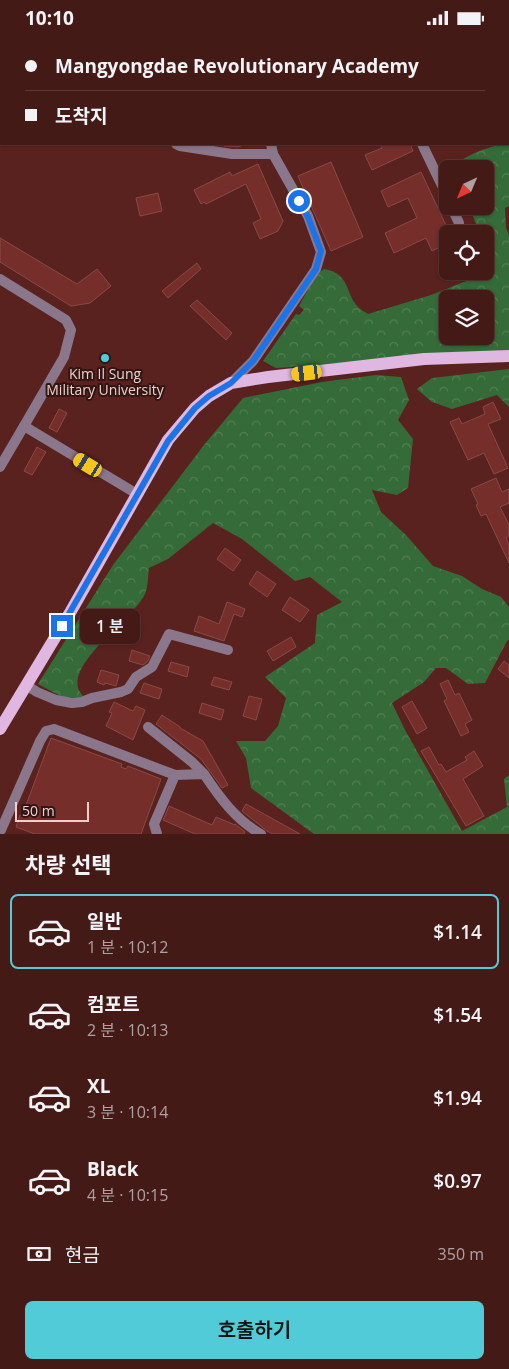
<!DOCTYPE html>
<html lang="ko">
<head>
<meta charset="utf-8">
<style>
  :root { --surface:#441a17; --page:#4e2724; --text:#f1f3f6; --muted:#afa1a1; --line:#5c3836; --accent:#52cbd8 }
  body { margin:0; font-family:"Open Sans","Noto Sans KR",sans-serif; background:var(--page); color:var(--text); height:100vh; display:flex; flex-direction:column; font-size:19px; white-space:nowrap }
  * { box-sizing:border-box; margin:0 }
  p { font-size:16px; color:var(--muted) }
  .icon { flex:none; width:28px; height:28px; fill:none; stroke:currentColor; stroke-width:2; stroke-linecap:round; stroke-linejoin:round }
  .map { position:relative; height:799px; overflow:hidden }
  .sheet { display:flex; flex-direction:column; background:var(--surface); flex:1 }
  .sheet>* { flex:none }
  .top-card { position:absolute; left:0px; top:0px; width:510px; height:110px; box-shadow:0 1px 4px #0004,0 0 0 1px var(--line); display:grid; align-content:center; height:110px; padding:0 25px; background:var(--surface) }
  .needle { width:32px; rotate:224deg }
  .controls { position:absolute; left:439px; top:125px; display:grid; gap:10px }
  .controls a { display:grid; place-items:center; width:55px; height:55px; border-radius:8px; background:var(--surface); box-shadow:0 1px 4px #0004,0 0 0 1px var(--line); font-size:25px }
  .scale { position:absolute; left:15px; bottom:12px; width:74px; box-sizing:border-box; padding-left:5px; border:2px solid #f3ceca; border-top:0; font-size:14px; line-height:18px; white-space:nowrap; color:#f3ceca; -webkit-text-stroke:4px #2f1513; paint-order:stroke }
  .end { position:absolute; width:22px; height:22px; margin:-11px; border:6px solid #1a73e8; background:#fff; box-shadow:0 0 0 2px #fff }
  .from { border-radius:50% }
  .bubble { position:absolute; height:35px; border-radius:8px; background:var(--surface); box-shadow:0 1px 4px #0004,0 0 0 1px var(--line); font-size:16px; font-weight:600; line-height:35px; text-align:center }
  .car { position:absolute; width:15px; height:30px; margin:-15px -8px; border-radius:6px; box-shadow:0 0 4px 1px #0007; background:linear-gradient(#f5c518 24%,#345 0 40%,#f5c518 0 76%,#345 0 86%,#f5c518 0) }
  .top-card b { display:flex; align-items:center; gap:18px; height:48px; font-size:19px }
  .top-card b+b { border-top:1px solid var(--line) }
  .top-card i { width:12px; height:12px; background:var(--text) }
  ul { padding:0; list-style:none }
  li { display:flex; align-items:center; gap:15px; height:75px; margin:0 10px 8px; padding:0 15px; border:2px solid transparent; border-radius:8px }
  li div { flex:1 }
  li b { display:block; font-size:19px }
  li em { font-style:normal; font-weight:600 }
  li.selected { border-color:var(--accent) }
  li>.icon { width:45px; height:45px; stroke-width:1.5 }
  h2 { padding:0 25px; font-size:22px; line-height:60px }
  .pay { display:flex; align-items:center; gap:12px; height:55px; padding:0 25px; font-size:19px }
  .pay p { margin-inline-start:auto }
  .cta { display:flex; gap:10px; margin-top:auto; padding:10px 25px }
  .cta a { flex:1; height:58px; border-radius:8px; background:var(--accent); color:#111; font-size:20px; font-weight:600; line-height:58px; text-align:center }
  .status { display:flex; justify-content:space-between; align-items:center; height:35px; padding:0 25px; background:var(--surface); direction:ltr }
  .status svg { height:14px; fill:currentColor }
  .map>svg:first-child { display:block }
  .forest { fill:url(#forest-crowns); fill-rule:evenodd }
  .building { fill:#762e2a; stroke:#874a46 }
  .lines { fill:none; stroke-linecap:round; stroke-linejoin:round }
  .minor { stroke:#8b778b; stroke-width:10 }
  .major { stroke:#dfb7e0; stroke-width:12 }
  .route { stroke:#1a73e8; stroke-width:6 }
  .poi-dot { fill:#52cbd8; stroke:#2f1513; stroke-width:2 }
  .labels { text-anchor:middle; stroke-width:4; stroke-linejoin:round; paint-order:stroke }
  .poi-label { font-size:14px; fill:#f3ceca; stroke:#2f1513 }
</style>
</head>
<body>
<div class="status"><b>10:10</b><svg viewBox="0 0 49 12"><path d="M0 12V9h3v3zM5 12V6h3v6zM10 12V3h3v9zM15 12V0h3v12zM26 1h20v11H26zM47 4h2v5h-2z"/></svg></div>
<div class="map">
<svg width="509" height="799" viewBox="0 0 509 799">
  <defs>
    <pattern id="forest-crowns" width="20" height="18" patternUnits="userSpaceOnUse" patternTransform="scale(1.25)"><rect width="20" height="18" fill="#346b38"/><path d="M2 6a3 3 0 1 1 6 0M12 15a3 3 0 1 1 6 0" fill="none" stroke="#527f53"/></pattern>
  </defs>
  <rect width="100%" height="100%" fill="#5a221f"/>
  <g class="forest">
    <path d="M509 105V171L505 173 506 193 509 200V315L358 328 276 333 263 326 296 279 299 280 304 275 299 271 316 240 324 234C350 238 345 258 358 272 361 275 365 277 368 279L431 260 494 235 485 212V199H480L469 171H485V134H454L453 132C463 121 493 109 509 109ZM448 264H485V301H448Z"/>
    <path d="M509 334V372L497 360 452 374 432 367 417 354 432 343Z"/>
    <path d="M376 340 401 342 409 365 398 385 413 404 408 453 397 460 372 455 381 477 406 500 433 531 462 541 482 554 501 562 509 572V605L507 606 485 648 468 649 446 633H436L424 647 392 668 405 695 462 796 507 772 504 744 509 740V799H314L251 753 246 723 236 706H265L278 691 286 663 265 642 315 608 317 580 342 567 310 542 295 546 242 504 213 488 168 524 149 533C148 541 148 552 145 559 133 584 71 624 78 653 79 656 82 660 84 663L62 662 38 649 113 530 204 410 243 363 322 347Z"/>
  </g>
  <g class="building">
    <path d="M223 109H246L238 112 224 111Z"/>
    <path d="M380 109H410L413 116 372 135 365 120 382 113Z"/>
    <path d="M331 127 363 202 331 216 298 141Z"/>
    <path d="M258 129 283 186 278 196 260 204 253 188 261 184 246 149 206 169 204 167 201 169 194 155 230 137 232 141Z"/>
    <path d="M421 137 450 199H448V208L432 216 426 203 394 218 385 198 417 183 408 163 388 172 381 156Z"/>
    <path d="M158 158 162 176 140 181 136 163Z"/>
    <path d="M0 203 77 249 97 234 111 251 90 268 71 271 0 227Z"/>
    <path d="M197 228 201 234 168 263 162 256Z"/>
    <path d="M197 265 232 298 226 305 190 271Z"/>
    <path d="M493 367 501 384 488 389 508 433 494 439 484 418 468 425 450 387 459 383 462 389 485 379 483 372Z"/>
    <path d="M59 374 67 378 57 397 49 393Z"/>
    <path d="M37 412 46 417 32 440 24 436Z"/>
    <path d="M496 443 502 457 509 454V468L500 472 509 490V501L506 503 509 510V528L486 479 481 481 476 470 478 469 471 454Z"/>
    <path d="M225 513 241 525 233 536 217 524Z"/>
    <path d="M257 536 276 549 267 562 249 549Z"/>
    <path d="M290 562 309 575 300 587 282 575Z"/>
    <path d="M227 567 245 574 242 582 234 579 224 606 194 596 199 581 219 589Z"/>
    <path d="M291 602 296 612 273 626 267 616Z"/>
    <path d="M132 615 150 621 147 627 143 630 129 626Z"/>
    <path d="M504 626 509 630V643L498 634Z"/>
    <path d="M171 627 189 632 187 642 168 636Z"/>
    <path d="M101 635 119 640 116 651 105 648 104 650 97 647Z"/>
    <path d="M214 642 232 647 229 655 211 650Z"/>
    <path d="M448 645 455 660 459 658 472 685 465 689 469 697 461 701 444 666 447 664 440 649Z"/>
    <path d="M144 648 162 654 159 664 140 658Z"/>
    <path d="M249 661 262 664 256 685 243 681Z"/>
    <path d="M412 666 427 693 417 699 402 672Z"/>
    <path d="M114 667 133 676 136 671 145 675 133 705 106 691 112 678 109 677Z"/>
    <path d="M202 668 224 675 221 685 199 678Z"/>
    <path d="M162 680 180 692V693L203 706 228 750 222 753 201 724 156 689Z"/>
    <path d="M51 703 122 729 121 732 126 734 128 731 161 744 141 799H35L16 792 20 780 22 781Z"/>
    <path d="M429 712 439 730 441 729 446 737 467 725 465 722 474 716 483 731 463 744 484 781 466 791 421 716Z"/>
    <path d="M246 769 300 799H273L267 796 242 776Z"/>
    <path d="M169 771 212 790 216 782 235 790V789L245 797 244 799H195L163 785Z"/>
  </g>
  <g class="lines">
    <g class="minor">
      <path d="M245 0V1"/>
      <path d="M371 0V1"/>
      <path d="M122 1V0"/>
      <path d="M176 109 180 111 232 119H273"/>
      <path d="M422 109 448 163"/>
      <path d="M451 171 459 188"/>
      <path d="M0 244 66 285 71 295 64 322 24 391"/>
      <path d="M231 348 253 326 316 234 321 217 308 181 273 119 271 109"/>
      <path d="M0 432 24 391 137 459"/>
      <path d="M26 650 37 657 56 665 72 668 82 667 92 663 121 657 128 654 136 642 152 632 169 599 228 615"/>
      <path d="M148 692 192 727 204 739"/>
      <path d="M1 795 40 706 46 696 54 694 175 740"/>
      <path d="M157 799 154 789 175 740 204 739C220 763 236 785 261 799"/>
    </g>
    <path class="major" d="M0 694 71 576 168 405 195 373 209 361 231 348 268 342 424 324 509 321"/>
  </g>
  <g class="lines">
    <path class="route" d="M62 591 168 406 195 373 209 361 231 348 253 326 316 234 321 216 308 182 299 166"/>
  </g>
  <circle class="poi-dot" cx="105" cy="323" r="5"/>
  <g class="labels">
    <g class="poi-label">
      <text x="105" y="344">Kim Il Sung<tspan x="105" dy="16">Military University</tspan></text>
    </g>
  </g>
</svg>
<div class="controls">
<a><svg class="needle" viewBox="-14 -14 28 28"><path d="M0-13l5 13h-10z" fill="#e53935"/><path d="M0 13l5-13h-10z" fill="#afa1a1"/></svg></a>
<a><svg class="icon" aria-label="locate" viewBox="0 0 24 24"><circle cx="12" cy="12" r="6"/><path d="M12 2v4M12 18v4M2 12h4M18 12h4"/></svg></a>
<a><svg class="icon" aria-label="layers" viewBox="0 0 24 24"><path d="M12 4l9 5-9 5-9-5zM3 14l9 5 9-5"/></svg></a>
</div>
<div class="scale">50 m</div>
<i class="end from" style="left:299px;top:166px"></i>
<i class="end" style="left:62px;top:591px"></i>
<div class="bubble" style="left:80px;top:574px;width:60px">1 분</div>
<i class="car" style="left:307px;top:338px;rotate:263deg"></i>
<i class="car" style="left:88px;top:430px;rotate:301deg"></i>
<div class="top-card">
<b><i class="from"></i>Mangyongdae Revolutionary Academy</b>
<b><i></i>도착지</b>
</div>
</div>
<section class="sheet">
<h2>차량 선택</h2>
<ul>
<li class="selected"><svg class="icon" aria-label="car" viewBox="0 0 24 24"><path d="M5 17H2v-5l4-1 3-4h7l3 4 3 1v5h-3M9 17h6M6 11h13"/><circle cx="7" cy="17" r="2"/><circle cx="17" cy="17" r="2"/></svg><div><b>일반</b><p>1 분 · 10:12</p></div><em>$1.14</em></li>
<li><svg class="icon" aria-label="car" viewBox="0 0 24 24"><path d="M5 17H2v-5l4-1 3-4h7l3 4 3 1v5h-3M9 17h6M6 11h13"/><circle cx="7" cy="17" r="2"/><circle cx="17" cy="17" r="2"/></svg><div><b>컴포트</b><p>2 분 · 10:13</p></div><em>$1.54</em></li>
<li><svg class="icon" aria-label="car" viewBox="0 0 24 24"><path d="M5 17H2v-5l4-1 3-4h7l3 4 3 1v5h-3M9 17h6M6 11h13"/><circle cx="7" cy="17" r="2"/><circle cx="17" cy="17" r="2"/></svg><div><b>XL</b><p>3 분 · 10:14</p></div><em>$1.94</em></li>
<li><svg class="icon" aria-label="car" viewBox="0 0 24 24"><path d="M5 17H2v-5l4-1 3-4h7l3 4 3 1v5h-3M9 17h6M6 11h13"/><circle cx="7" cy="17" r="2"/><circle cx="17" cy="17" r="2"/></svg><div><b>Black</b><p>4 분 · 10:15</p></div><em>$0.97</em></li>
</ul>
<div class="pay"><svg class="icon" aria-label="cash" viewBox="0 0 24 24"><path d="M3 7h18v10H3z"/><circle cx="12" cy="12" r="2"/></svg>현금<p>350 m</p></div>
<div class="cta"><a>호출하기</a></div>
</section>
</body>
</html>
